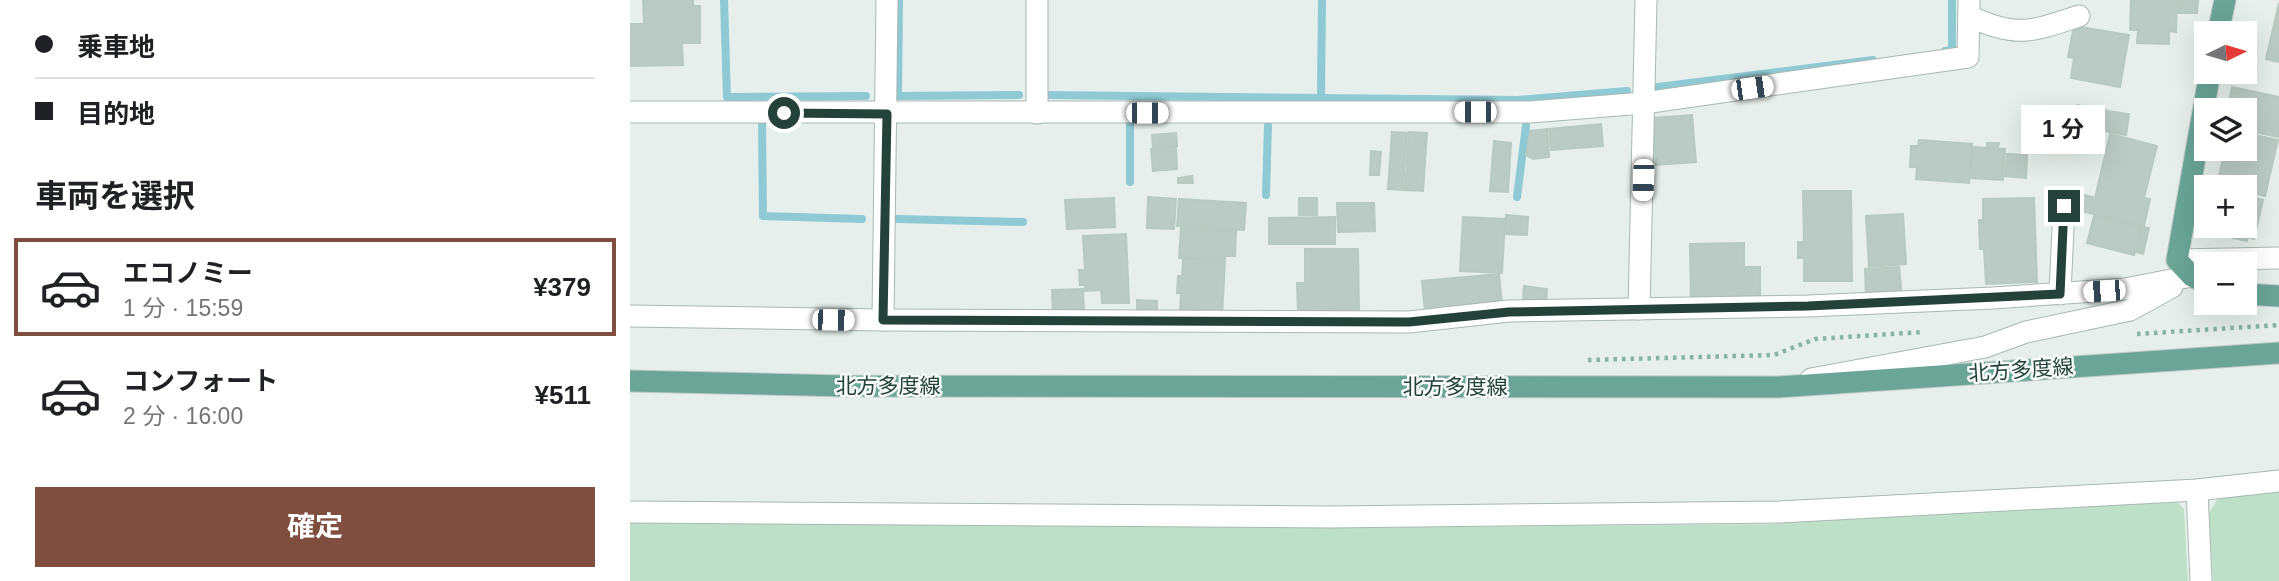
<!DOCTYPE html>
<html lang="ja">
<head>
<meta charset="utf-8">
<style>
  :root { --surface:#fff; --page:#f2f2f2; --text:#202124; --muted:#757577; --line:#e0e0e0; --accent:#7f4e3f }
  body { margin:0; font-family:Helvetica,"Noto Sans JP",sans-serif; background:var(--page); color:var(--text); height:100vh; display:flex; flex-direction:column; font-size:26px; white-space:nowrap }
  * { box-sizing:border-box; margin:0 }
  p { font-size:23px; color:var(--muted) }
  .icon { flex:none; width:38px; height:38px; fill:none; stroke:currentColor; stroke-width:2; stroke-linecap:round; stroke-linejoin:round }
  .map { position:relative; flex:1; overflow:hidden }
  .details { display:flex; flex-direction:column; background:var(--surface); width:630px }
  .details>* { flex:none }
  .guide { display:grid; align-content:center; height:154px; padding:0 35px; background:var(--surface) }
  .needle { width:46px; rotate:85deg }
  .fabs { position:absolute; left:1564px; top:21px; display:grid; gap:14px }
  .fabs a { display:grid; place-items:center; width:63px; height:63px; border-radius:0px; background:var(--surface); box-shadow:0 7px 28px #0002; font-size:35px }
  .end { position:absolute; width:32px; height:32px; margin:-16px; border:9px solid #24423a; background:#fff; box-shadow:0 0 0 4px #fff }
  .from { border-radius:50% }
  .bubble { position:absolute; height:49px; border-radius:0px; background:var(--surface); box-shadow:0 7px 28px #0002; font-size:23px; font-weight:700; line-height:49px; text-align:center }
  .car { position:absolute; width:21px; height:42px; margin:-21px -10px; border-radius:9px; box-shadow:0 0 5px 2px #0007; background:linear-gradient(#fff 24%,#345 0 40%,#fff 0 76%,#345 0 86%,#fff 0) }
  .guide b { display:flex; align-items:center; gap:24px; height:66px; font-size:26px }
  .guide b+b { border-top:2px solid var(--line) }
  .guide i { width:18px; height:18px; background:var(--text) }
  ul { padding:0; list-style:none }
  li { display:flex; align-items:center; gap:21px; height:98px; margin:0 14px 10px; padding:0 21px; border:4px solid transparent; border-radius:0px }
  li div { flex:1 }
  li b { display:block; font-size:26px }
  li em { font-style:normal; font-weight:700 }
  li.on { border-color:var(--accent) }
  li>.icon { width:63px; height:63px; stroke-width:1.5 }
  h2 { padding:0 35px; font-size:32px; line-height:84px }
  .primary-button { display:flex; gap:14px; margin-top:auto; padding:14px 35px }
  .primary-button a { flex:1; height:80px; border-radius:0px; background:var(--accent); color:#fff; font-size:28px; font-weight:700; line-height:80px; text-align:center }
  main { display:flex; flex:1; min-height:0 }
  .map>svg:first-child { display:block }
  .green { fill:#bfe0c8 }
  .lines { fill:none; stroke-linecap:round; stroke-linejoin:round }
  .stream { stroke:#8ec9d4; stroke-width:8 }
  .building { fill:#bbcac4; stroke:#b8c9c2; stroke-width:2 }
  .minor-casing { stroke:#a8b8b2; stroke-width:23 }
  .major-casing { stroke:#c2cac8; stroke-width:23 }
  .path { stroke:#86b3a5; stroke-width:4.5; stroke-dasharray:3.5 5; stroke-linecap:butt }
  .minor { stroke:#fff; stroke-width:21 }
  .major { stroke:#6aa596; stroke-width:21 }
  .route { stroke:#24423a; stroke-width:9 }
  .labels { text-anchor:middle; stroke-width:5; stroke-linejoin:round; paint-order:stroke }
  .street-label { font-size:21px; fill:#24423a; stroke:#f7fbf9 }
</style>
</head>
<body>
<main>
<section class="details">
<div class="guide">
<b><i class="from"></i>乗車地</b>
<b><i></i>目的地</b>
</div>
<h2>車両を選択</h2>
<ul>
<li class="on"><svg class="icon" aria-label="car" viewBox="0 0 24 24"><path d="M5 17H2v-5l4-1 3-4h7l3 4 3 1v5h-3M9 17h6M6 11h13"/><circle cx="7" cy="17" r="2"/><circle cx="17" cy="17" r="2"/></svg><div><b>エコノミー</b><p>1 分 · 15:59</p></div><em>¥379</em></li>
<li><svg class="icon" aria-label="car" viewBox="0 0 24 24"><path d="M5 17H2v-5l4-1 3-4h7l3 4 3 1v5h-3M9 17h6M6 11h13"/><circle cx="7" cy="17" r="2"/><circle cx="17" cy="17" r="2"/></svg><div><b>コンフォート</b><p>2 分 · 16:00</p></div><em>¥511</em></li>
</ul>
<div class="primary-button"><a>確定</a></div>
</section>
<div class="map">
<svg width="1649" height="581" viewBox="0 0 1649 581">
  <rect width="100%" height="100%" fill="#e6efeb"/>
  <g class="green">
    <path d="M1649 491V581H1583L1579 513 1589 497Z"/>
    <path d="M1542 497 1554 509 1558 581H0V522L701 528 1144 524Z"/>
  </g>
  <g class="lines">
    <g class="stream">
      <path d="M94 0 97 97 236 96"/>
      <path d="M269 0 268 96 389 95"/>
      <path d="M1315 51 1322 50V0"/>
      <path d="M1028 87 1243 60"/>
      <path d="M414 95 887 100 997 91"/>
      <path d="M691 98 692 0"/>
      <path d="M500 123V182"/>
      <path d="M132 125 133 216 232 219"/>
      <path d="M636 195 638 125"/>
      <path d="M887 197 896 126"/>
      <path d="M267 219 393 222"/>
    </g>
  </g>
  <g class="building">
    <path d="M13 0H63V6H70V43H52L53 65 0 66V24H14Z"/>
    <path d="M1501 0H1547L1546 32 1539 31V44L1507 43 1508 30H1500Z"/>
    <path d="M1549 0H1568L1567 13H1548Z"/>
    <path d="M1649 3V62L1636 59Z"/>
    <path d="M1444 26 1499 35 1490 87 1441 78 1444 58 1438 57Z"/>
    <path d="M1602 87 1649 97V137L1615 130V110H1597Z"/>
    <path d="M1447 105 1476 110 1473 132 1443 127Z"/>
    <path d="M1441 108 1445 109 1443 123 1439 122Z"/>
    <path d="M1477 111 1499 114 1496 135 1474 131Z"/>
    <path d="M1062 115 1066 162 1026 165 1023 118Z"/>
    <path d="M971 124 973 146 921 150 919 129Z"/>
    <path d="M917 129 919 157 903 159 896 155 900 131Z"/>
    <path d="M762 132 777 133 773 190 758 189Z"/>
    <path d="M779 132 797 133 793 191 775 190Z"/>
    <path d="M546 133 547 146 523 148 522 135Z"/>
    <path d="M1615 133 1648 140 1635 196 1615 191V187L1587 185 1595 149H1615Z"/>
    <path d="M1480 134 1527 146 1514 198 1520 199 1514 226 1451 211 1455 195 1465 198Z"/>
    <path d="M1289 140 1342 144 1339 183 1286 179 1287 167H1280L1281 146H1288Z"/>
    <path d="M864 141 881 143 878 192 860 191Z"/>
    <path d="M1357 143H1369L1368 148 1357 147Z"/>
    <path d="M546 147 547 169 523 171 521 149Z"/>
    <path d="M1342 147 1375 149 1373 180 1340 178Z"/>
    <path d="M741 151 751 152 749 175H740Z"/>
    <path d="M1377 154 1397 155 1396 178 1375 176Z"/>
    <path d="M562 176 563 183H548V178Z"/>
    <path d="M1173 191H1221L1222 281H1174V258H1168V242H1174Z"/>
    <path d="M1615 196 1633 200 1624 239 1617 237V241L1603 238 1604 234 1596 232 1597 226H1615Z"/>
    <path d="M518 197 546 199 544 229 517 228Z"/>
    <path d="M484 198 485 227 437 229 435 200Z"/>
    <rect x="669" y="198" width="18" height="17"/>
    <path d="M1404 198 1407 282 1356 284 1354 249H1350L1349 220H1353V199Z"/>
    <path d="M549 199 616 203 614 230 547 226Z"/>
    <path d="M707 203H744L745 231 708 232Z"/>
    <path d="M1273 214 1276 264 1239 267 1236 216Z"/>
    <path d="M876 215 898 217 897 235 876 234Z"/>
    <path d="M1464 216 1511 227 1504 255 1457 243Z"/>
    <path d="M705 217V244H639V218Z"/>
    <path d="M833 217 875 219 872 273 830 271Z"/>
    <path d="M1577 221V226H1596L1595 231 1576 227Z"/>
    <path d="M1512 227 1519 228 1513 254 1506 252Z"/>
    <path d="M551 228 606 231 605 256H595V260L549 258Z"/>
    <path d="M496 234 499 303H472L471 290 455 291V285H450L449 270H455L453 236Z"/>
    <path d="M1114 243V267H1130V300L1061 301 1060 244Z"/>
    <path d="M675 249H728L729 314H668L667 283H675Z"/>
    <path d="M553 259 595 261 592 316 550 313 551 293H547L548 276H552Z"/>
    <path d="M1269 267 1272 296 1236 298 1235 269Z"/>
    <path d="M869 274 872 304 795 312 792 281Z"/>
    <path d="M894 286 917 289 916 303 893 301Z"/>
    <path d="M453 289 454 313 423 314 422 290Z"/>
    <path d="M507 300 527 301V312H507Z"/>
  </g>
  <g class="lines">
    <defs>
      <g id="minor">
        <path d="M407 0V113"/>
        <path d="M1339 16C1386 38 1401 32 1449 16"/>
        <path d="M0 112H900L1014 103 1338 57 1339 0"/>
        <path d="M1547 260 1649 258"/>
        <path d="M1430 294 1434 206"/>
        <path d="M1009 309 1016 0"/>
        <path d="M0 316 253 320 779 322 879 311 1178 306 1363 298 1495 289 1562 276"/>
        <path d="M253 320 257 0"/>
        <path d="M1181 379 1355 347 1396 332 1500 310 1542 287"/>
        <path d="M1567 490 1571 581"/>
        <path d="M0 512 700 517 1149 512 1567 490 1649 481"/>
      </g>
      <g id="major">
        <path d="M1588 33 1595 0"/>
        <path d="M1577 284 1562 276 1547 260 1580 72"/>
        <path d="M1615 294 1649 296"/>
        <path d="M0 381 215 386 1148 387 1649 353"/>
      </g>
    </defs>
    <use href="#minor" class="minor-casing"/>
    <use href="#major" class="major-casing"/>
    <g class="path">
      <path d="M1507 334 1649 325"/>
      <path d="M958 360 1144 355 1185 339 1292 332"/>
    </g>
    <use href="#minor" class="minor"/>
    <use href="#major" class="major"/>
  </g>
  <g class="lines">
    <path class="route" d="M154 113 257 114 253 320 779 322 879 312 1178 306 1430 294 1434 206"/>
  </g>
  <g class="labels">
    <g class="street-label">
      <text transform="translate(1391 370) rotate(-4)" y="7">北方多度線</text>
      <text x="258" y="393">北方多度線</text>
      <text x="825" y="394">北方多度線</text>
    </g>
  </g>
</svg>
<div class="fabs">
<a><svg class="needle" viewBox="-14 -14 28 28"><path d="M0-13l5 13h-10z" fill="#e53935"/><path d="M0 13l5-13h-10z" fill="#757577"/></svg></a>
<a><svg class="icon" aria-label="layers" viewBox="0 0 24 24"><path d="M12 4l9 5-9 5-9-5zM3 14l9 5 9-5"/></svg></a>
<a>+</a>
<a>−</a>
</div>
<i class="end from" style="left:154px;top:113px"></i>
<i class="end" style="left:1434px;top:206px"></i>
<div class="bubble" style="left:1391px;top:105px;width:84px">1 分</div>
<i class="car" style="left:1122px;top:88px;rotate:82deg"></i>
<i class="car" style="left:845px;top:112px;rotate:270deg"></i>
<i class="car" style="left:517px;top:113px;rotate:90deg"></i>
<i class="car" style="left:1013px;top:180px;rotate:182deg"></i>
<i class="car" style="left:1474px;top:291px;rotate:266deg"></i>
<i class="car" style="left:203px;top:320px;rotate:91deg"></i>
</div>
</main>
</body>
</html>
